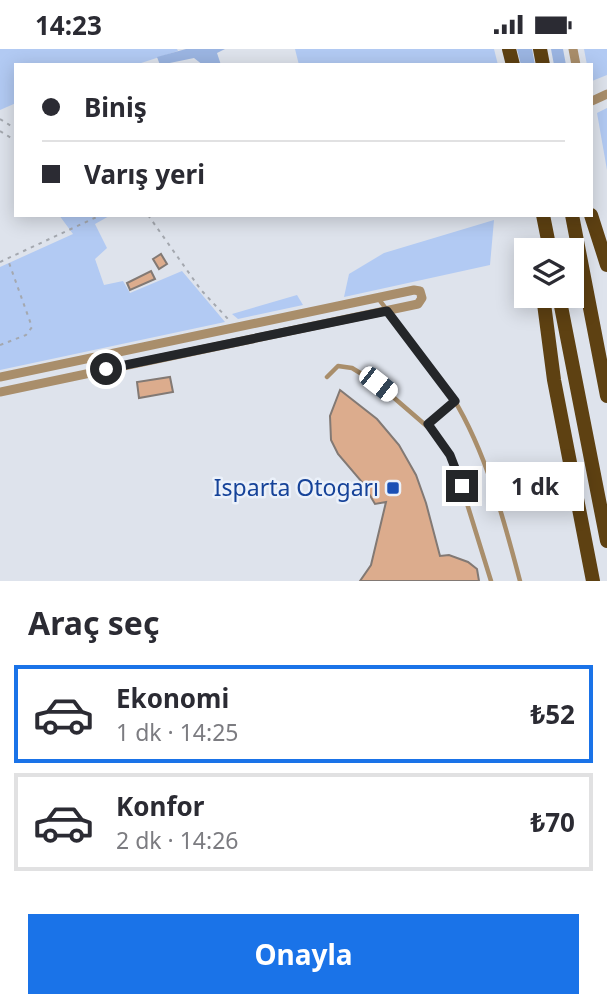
<!DOCTYPE html>
<html lang="tr">
<head>
<meta charset="utf-8">
<style>
  :root { --surface:#fff; --page:#f7f7f7; --text:#2b2b33; --muted:#7c7c81; --line:#e1e1e2; --accent:#1a73e8 }
  body { margin:0; font-family:"Noto Sans",sans-serif; background:var(--page); color:var(--text); height:100vh; display:flex; flex-direction:column; font-size:26px; white-space:nowrap }
  * { box-sizing:border-box; margin:0 }
  p { font-size:23px; color:var(--muted) }
  .icon { flex:none; width:38px; height:38px; fill:none; stroke:currentColor; stroke-width:2; stroke-linecap:round; stroke-linejoin:round }
  .map { position:relative; height:532px; overflow:hidden }
  .panel { display:flex; flex-direction:column; background:var(--surface); flex:1 }
  .panel>* { flex:none }
  .banner { position:absolute; left:14px; top:14px; width:579px; height:154px; border-radius:0px; box-shadow:0 4px 18px #0003; display:grid; align-content:center; height:154px; padding:0 28px; background:var(--surface) }
  .fabs { position:absolute; left:514px; top:189px; display:grid; gap:14px }
  .fabs a { display:grid; place-items:center; width:70px; height:70px; border-radius:0px; background:var(--surface); box-shadow:0 4px 18px #0003; font-size:35px }
  .end { position:absolute; width:32px; height:32px; margin:-16px; border:9px solid #242629; background:#fff; box-shadow:0 0 0 4px #fff }
  .from { border-radius:50% }
  .bubble { position:absolute; height:49px; border-radius:0px; background:var(--surface); box-shadow:0 4px 18px #0003; font-size:23px; font-weight:700; line-height:49px; text-align:center }
  .car { position:absolute; width:21px; height:42px; margin:-21px -10px; border-radius:9px; box-shadow:0 0 5px 2px #0007; background:linear-gradient(#fff 24%,#345 0 40%,#fff 0 76%,#345 0 86%,#fff 0) }
  .banner b { display:flex; align-items:center; gap:24px; height:66px; font-size:26px }
  .banner b+b { border-top:2px solid var(--line) }
  .banner i { width:18px; height:18px; background:var(--text) }
  ul { padding:0; list-style:none }
  li { display:flex; align-items:center; gap:21px; height:98px; margin:0 14px 10px; padding:0 14px; border:4px solid var(--line); border-radius:0px }
  li div { flex:1 }
  li b { display:block; font-size:26px }
  li em { font-style:normal; font-weight:700 }
  li.on { border-color:var(--accent) }
  li>.icon { width:63px; height:63px; stroke-width:1.5 }
  h2 { padding:0 28px; font-size:32px; line-height:84px }
  .cta { display:flex; gap:14px; margin-top:auto; padding:14px 28px }
  .cta a { flex:1; height:80px; border-radius:0px; background:var(--accent); color:#fff; font-size:28px; font-weight:700; line-height:80px; text-align:center }
  .status { display:flex; justify-content:space-between; align-items:center; height:49px; padding:0 35px; background:var(--surface); direction:ltr }
  .status svg { height:19px; fill:currentColor }
  .map>svg:first-child { display:block }
  .green { fill:#b2caf3 }
  .forest { fill:#9bb5e2 }
  .building { fill:#dcac8d; stroke:#827974; stroke-width:2 }
  .lines { fill:none; stroke-linecap:round; stroke-linejoin:round }
  .path { stroke:#a4a8af; stroke-width:2; stroke-dasharray:3.5 5; stroke-linecap:butt }
  .service { stroke:#a98e6b; stroke-width:4.5 }
  .minor { stroke:#a98e6b; stroke-width:9 }
  .trunk { stroke:#5e4112; stroke-width:14 }
  .route { stroke:#242629; stroke-width:9 }
  .transit-dot { fill:#1a4fb4; stroke:#ebf1fa; stroke-width:2.5 }
  .labels { text-anchor:middle; stroke-width:5; stroke-linejoin:round; paint-order:stroke }
  .transit-label { font-size:23px; fill:#164399; stroke:#ebf1fa; text-anchor:end }
</style>
</head>
<body>
<div class="status"><b>14:23</b><svg viewBox="0 0 49 12"><path d="M0 12V9h3v3zM5 12V6h3v6zM10 12V3h3v9zM15 12V0h3v12zM26 1h20v11H26zM47 4h2v5h-2z"/></svg></div>
<div class="map">
<svg width="607" height="532" viewBox="0 0 607 532">
  <rect width="100%" height="100%" fill="#dee3ec"/>
  <g class="green">
    <path d="M0 0H177L178 2 135 16H16V54L0 61Z"/>
    <path d="M295 0H494L498 16H299Z"/>
    <path d="M584 0H607V26L592 32V16H587Z"/>
    <path d="M607 59V121L597 64Z"/>
    <path d="M59 166H111L95 175 107 199 95 210 104 236 123 232 130 244 182 222 225 273 0 321V218L73 185Z"/>
    <path d="M494 171 490 216 344 248 349 225 384 204Z"/>
    <path d="M297 246 303 256 238 270 232 265Z"/>
  </g>
  <g class="forest">
    <path d="M186 0H225L217 4 221 16H203L194 9 160 16 157 8Z"/>
    <path d="M517 0H532L535 16H521Z"/>
    <path d="M551 0H563L566 16H554Z"/>
  </g>
  <g class="building">
    <path d="M161 205 167 215 159 220 153 210Z"/>
    <path d="M151 222 155 230 130 241 127 234Z"/>
    <path d="M170 328 173 343 139 349 137 333Z"/>
    <path d="M340 341 377 370 399 396 416 426 426 454 440 507 449 506 468 513 477 520 479 532H360L371 516 386 453 375 455 362 433 338 405 331 391 330 367Z"/>
  </g>
  <g class="lines">
    <g class="path">
      <path d="M0 70 16 80"/>
      <path d="M0 82 16 92"/>
      <path d="M148 166 201 241 228 270"/>
      <path d="M0 213 101 166"/>
      <path d="M0 296 26 286 32 278 8 211"/>
    </g>
    <g class="service">
      <path d="M378 249C403 283 431 314 453 349 486 403 504 471 520 532"/>
      <path d="M327 328 338 317 352 319 378 335 437 386 456 419 491 532"/>
      <path d="M428 375 455 352"/>
    </g>
    <g class="minor">
      <path d="M573 0 576 16"/>
      <path d="M592 52 607 45"/>
      <path d="M0 328 414 241 420 242 422 249 418 255 0 343"/>
    </g>
    <g class="trunk">
      <path d="M509 0 513 16"/>
      <path d="M540 0 543 16"/>
      <path d="M543 166 550 201"/>
      <path d="M572 166 607 347"/>
      <path d="M591 166 607 216"/>
      <path d="M543 247 554 331 593 532"/>
      <path d="M559 247 607 492"/>
    </g>
  </g>
  <g class="lines">
    <path class="route" d="M106 320 387 262 455 352 428 375 450 406 462 437"/>
  </g>
  <rect class="transit-dot" x="386" y="432" width="14" height="14" rx="3.5"/>
  <g class="labels">
    <g class="transit-label">
      <text x="379" y="447">Isparta Otogarı</text>
    </g>
  </g>
</svg>
<div class="fabs">
<a><svg class="icon" aria-label="layers" viewBox="0 0 24 24"><path d="M12 4l9 5-9 5-9-5zM3 14l9 5 9-5"/></svg></a>
</div>
<i class="end from" style="left:106px;top:320px"></i>
<i class="end" style="left:462px;top:437px"></i>
<div class="bubble" style="left:486px;top:413px;width:98px">1 dk</div>
<i class="car" style="left:378px;top:335px;rotate:128deg"></i>
<div class="banner">
<b><i class="from"></i>Biniş</b>
<b><i></i>Varış yeri</b>
</div>
</div>
<section class="panel">
<h2>Araç seç</h2>
<ul>
<li class="on"><svg class="icon" aria-label="car" viewBox="0 0 24 24"><path d="M5 17H2v-5l4-1 3-4h7l3 4 3 1v5h-3M9 17h6M6 11h13"/><circle cx="7" cy="17" r="2"/><circle cx="17" cy="17" r="2"/></svg><div><b>Ekonomi</b><p>1 dk · 14:25</p></div><em>₺52</em></li>
<li><svg class="icon" aria-label="car" viewBox="0 0 24 24"><path d="M5 17H2v-5l4-1 3-4h7l3 4 3 1v5h-3M9 17h6M6 11h13"/><circle cx="7" cy="17" r="2"/><circle cx="17" cy="17" r="2"/></svg><div><b>Konfor</b><p>2 dk · 14:26</p></div><em>₺70</em></li>
</ul>
<div class="cta"><a>Onayla</a></div>
</section>
</body>
</html>
